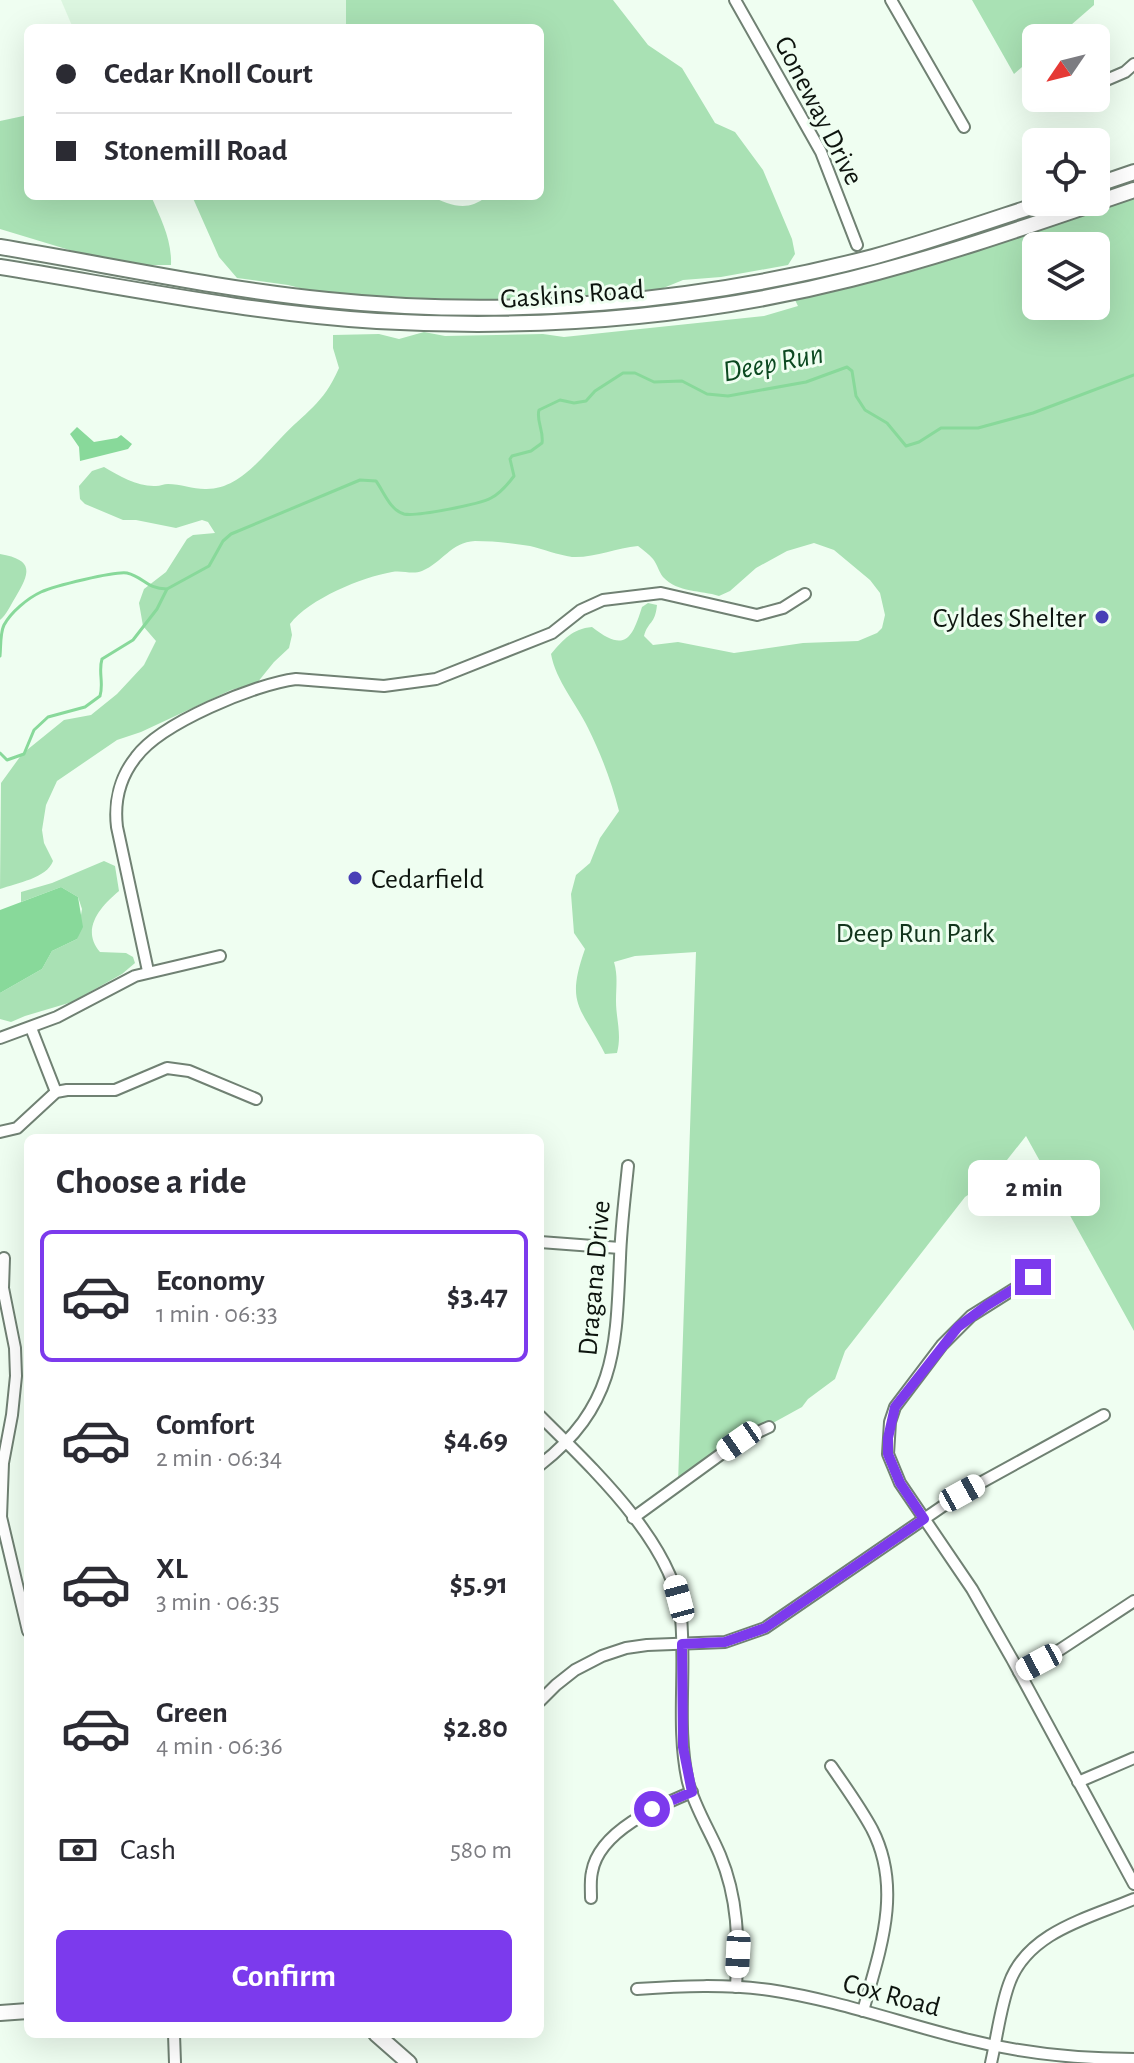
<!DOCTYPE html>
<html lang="en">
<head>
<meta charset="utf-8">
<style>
  :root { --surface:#fff; --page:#f7f7f7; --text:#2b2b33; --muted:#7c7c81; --line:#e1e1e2; --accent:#7c3aed }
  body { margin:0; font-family:"Alegreya Sans",sans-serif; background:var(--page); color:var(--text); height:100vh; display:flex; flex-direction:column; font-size:30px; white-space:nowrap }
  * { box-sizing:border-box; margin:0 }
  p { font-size:26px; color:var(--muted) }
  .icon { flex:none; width:44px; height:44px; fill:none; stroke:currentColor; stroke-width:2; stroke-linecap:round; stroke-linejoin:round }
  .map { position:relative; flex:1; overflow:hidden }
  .details { position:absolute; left:24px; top:1134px; width:520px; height:904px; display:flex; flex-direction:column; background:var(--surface); border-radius:12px; box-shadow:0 8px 32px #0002 }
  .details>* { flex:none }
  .guide { position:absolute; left:24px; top:24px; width:520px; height:176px; border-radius:12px; box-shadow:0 8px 32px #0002; display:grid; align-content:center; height:176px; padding:0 32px; background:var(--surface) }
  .needle { width:52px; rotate:235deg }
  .fabs { position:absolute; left:1022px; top:24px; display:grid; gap:16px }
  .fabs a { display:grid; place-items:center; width:88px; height:88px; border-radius:12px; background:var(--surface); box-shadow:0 8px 32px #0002; font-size:40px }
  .end { position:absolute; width:36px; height:36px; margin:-18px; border:10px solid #7c3aed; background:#fff; box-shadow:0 0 0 4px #fff }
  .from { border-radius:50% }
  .bubble { position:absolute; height:56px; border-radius:12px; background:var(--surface); box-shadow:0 8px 32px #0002; font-size:26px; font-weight:700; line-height:56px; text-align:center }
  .car { position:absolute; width:24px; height:48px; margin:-24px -12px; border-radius:10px; box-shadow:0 0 6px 2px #0007; background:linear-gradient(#fff 24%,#345 0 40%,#fff 0 76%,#345 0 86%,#fff 0) }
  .guide b { display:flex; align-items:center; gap:28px; height:76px; font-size:30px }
  .guide b+b { border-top:2px solid var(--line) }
  .guide i { width:20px; height:20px; background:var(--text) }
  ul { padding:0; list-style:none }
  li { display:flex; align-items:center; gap:24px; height:132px; margin:0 16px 12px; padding:0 16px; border:4px solid transparent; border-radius:12px }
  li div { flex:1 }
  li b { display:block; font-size:30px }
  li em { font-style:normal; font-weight:700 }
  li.selected { border-color:var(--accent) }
  li>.icon { width:72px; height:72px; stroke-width:1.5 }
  h2 { padding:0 32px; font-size:36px; line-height:96px }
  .pay { display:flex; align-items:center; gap:20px; height:88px; padding:0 32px; font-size:30px }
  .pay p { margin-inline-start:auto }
  .primary-button { display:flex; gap:16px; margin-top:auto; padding:16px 32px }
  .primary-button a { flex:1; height:92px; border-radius:12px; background:var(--accent); color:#fff; font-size:32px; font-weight:700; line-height:92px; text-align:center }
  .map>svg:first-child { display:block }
  .built { fill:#dcf6e0 }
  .green { fill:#a9e1b4; fill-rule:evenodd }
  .water { fill:#88d99a }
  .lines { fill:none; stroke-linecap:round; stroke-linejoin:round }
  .stream { stroke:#88d99a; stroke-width:3 }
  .minor-casing { stroke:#708173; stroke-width:14 }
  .major-casing { stroke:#708173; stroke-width:18 }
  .minor { stroke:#fff; stroke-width:10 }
  .major { stroke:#fff; stroke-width:14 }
  .route { stroke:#7c3aed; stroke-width:10 }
  .poi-dot { fill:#483fb6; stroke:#effef1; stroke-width:3 }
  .labels { text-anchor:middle; stroke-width:6; stroke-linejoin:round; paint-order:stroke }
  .street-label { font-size:28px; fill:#0d140e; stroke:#effef1 }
  .poi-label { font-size:28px; fill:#0d140e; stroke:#effef1; text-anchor:end }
  .park-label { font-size:28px; fill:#12341c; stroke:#effef1 }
  .water-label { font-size:30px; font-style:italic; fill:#0c4921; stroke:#effef1 }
</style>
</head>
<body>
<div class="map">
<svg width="1134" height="2063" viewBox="0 0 1134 2063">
  <rect width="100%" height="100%" fill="#effef1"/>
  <path class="built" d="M61 0H363L353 28H73Z"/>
  <g class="green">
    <path d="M346 0H613L648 45 682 68 715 123 735 132 763 170 792 239 795 254 788 265 721 277 683 280 656 291 505 302 319 293 288 285 237 278 219 257 192 196H430C451 205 467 213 487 196H540V28H346Z"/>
    <path d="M972 0H1094V5L1056 38H1036V55L1014 74Z"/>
    <path d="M28 115V196H151C161 219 172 240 171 265H119L0 229V121Z"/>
    <path d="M1134 198V1331L1026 1136 992 1179 965 1197 845 1351 835 1379 808 1399 802 1407 706 1460 678 1483 696 952 635 956 614 962C618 976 616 986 616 1001 616 1019 622 1034 617 1053L605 1054C581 1006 565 1006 585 949L574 933 571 894 576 875 590 863 600 838 619 811C612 783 601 754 588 728 576 703 556 681 551 654 564 639 572 629 592 627 625 653 632 639 642 607L648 603 657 605C655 625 648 621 644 636L653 645 678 642 734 653 803 643 858 641 877 633 882 628 885 615 880 593 870 580 834 550 814 543 787 551 756 568 730 591 719 596C701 590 678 593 663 577 659 572 657 564 653 559 649 554 643 550 638 546 616 548 595 558 572 557 558 555 543 549 530 546 513 543 492 541 475 541 451 542 442 563 422 571 412 575 403 570 392 572 362 577 309 599 290 624L292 635 289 648 274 662 257 683 231 690 141 732 117 740 57 781 46 805 42 830 44 843 53 861C47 878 17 883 0 889L1 783 22 754 64 720 91 715 117 694 144 665 156 641 143 626 139 603 144 589 166 572 187 539 193 535 215 533 208 522 202 520 176 528 136 520H123L85 504 80 499 79 486 92 471 104 467C119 476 138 487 156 486 160 486 164 484 168 484 180 484 193 489 205 489 238 490 260 459 280 439 305 412 323 405 339 368L333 348V335L379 334 399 339 424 332 445 336 543 334 564 337 764 316 798 306 795 300 917 270ZM1036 246H1096V306H1036Z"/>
    <path d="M0 554C35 560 30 573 15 598 10 606 7 614 0 620Z"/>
    <path d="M104 861 115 866 119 891C101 906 80 929 100 952L126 953 133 957 135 963 122 974 72 1002 25 1016 11 1022 0 1019V993L42 969 52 951 77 939 82 909 78 897 61 887 21 902V892L52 883Z"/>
  </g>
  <g class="water">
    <path d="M77 427 94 442 117 438 121 435 132 444 128 449 80 461 79 447 70 434Z"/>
    <path d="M61 887 78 897 83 927 77 939 52 951 42 969 0 993V910Z"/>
  </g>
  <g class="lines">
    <g class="stream">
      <path d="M0 656C1 646 0 633 4 625 11 612 28 598 41 592 54 586 115 571 127 573 144 577 146 589 167 589"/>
      <path d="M0 753 7 760 24 754 34 730 48 717 85 707 100 696C104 683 98 672 102 659L133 640 157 609 167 589 209 566 223 541 231 534 360 480 376 481C384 492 390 510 404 514 416 517 480 504 491 498 501 493 508 484 514 476L510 459 512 456 531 451 542 443C544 431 536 421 539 410L560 400 574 403 586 401 595 391 623 373H635L654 382 682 381 707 394 728 396 806 382 847 367 852 371 856 396 865 410 887 423 906 446 919 442 941 428H978L1033 413 1134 375"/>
    </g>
    <defs>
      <g id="minor">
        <path d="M735 0 821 152 857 245"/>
        <path d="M891 0 964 127"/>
        <path d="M1104 81 1125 72 1134 64"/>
        <path d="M148 971 117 827C114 802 120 777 136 757 161 723 255 684 296 679L384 686 436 679 552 633 581 610 603 600 661 593 757 615 783 608 805 594"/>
        <path d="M31 1028 56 1092"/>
        <path d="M0 1038 57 1017 135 976 220 956"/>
        <path d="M0 1132 17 1128 56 1092 67 1090H115L167 1068 189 1071 256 1099"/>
        <path d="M540 1242 620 1248"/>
        <path d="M4 1258 3 1288 15 1348 16 1376 12 1415 3 1463 1 1517 28 1631"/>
        <path d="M1033 1277 971 1316 942 1345 895 1407 890 1422 888 1454 900 1483 972 1589 1012 1659 1134 1884"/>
        <path d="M540 1416C590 1466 675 1544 681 1617 686 1672 676 1729 688 1782 695 1808 710 1831 720 1855 738 1898 739 1941 736 1987"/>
        <path d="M540 1465C617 1405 616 1346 620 1258 621 1227 625 1196 628 1166"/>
        <path d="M633 1518 739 1441 769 1427"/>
        <path d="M1019 1672 1058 1651 1134 1601"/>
        <path d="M540 1701 556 1685 575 1670 602 1656 626 1648 647 1645 725 1642 765 1628 962 1493 1104 1415"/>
        <path d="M831 1766C845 1786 860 1807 872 1829 903 1889 880 1950 863 2011"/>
        <path d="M1078 1782 1134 1758"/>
        <path d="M591 1898C591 1890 590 1880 592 1872 599 1831 658 1806 692 1792"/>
        <path d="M637 1989C681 1986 726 1984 770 1990 837 2000 900 2023 965 2039 1020 2053 1077 2059 1134 2059"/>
        <path d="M174 2034 175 2063"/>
        <path d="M991 2063C997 2037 1000 2009 1009 1984 1027 1932 1089 1918 1134 1899"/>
      </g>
      <g id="major">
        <path d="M1096 185 1134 172"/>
        <path d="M0 247C109 265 218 289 328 300 510 319 696 303 873 257 931 241 988 221 1046 202"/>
        <path d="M0 267C125 287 250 313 377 321 536 330 697 318 851 279 947 255 1040 222 1134 190"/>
        <path d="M0 2013 28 2011"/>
        <path d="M376 2034 409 2063"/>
      </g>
    </defs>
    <use href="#minor" class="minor-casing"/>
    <use href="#major" class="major-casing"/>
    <use href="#minor" class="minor"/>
    <use href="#major" class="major"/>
  </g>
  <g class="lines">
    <path class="route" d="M652 1809 692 1792 683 1747 682 1644 725 1642 765 1628 924 1519 900 1483 888 1454V1438L895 1407 958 1327 986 1306 1033 1277"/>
  </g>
  <g class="poi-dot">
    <circle cx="1102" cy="617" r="8"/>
    <circle cx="355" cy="878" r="8"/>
  </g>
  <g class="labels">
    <g class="street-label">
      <text transform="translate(820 110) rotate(63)" y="10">Goneway Drive</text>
      <text transform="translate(572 293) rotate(-4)" y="10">Gaskins Road</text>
      <text transform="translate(593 1278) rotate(-85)" y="10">Dragana Drive</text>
      <text transform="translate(892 1994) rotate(15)" y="10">Cox Road</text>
    </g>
    <g class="poi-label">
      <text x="1086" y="627">Cyldes Shelter</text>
      <text x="371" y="888" text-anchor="start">Cedarfield</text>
    </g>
    <g class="park-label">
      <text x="915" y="942">Deep Run Park</text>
    </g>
    <g class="water-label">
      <text transform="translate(773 362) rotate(-11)" y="10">Deep Run</text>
    </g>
  </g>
</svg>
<div class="fabs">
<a><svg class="needle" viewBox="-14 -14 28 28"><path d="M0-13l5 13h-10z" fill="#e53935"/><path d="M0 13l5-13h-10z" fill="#7c7c81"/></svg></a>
<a><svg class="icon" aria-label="locate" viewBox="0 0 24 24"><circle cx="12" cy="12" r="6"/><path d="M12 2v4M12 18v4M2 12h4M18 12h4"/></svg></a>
<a><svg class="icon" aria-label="layers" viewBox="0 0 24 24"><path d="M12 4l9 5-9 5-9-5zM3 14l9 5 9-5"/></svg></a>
</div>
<i class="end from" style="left:652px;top:1809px"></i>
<i class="end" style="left:1033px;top:1277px"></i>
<div class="bubble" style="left:968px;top:1160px;width:132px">2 min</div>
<i class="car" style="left:739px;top:1441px;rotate:235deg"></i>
<i class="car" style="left:962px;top:1493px;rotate:61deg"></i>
<i class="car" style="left:679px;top:1599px;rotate:345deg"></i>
<i class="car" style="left:1039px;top:1662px;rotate:242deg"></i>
<i class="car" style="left:738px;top:1954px;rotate:183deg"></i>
<div class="guide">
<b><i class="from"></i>Cedar Knoll Court</b>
<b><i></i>Stonemill Road</b>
</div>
<section class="details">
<h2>Choose a ride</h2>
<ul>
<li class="selected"><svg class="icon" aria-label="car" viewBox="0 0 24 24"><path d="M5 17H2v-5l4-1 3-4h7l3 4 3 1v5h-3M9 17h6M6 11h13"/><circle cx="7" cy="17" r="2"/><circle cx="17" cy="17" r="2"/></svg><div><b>Economy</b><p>1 min · 06:33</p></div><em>$3.47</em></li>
<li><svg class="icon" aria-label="car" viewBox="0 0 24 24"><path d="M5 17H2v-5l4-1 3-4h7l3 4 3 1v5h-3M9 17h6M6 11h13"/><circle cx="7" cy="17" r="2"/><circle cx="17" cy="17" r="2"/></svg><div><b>Comfort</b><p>2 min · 06:34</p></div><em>$4.69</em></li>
<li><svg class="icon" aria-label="car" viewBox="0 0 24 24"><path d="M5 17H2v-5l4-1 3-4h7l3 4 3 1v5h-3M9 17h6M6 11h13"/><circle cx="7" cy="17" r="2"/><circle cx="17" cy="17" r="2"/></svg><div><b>XL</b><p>3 min · 06:35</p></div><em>$5.91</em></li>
<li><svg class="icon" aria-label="car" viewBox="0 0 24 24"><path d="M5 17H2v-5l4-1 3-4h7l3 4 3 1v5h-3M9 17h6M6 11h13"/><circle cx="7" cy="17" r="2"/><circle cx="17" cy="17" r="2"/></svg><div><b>Green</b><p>4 min · 06:36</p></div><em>$2.80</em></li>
</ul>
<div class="pay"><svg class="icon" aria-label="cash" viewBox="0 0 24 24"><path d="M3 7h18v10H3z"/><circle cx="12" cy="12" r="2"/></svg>Cash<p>580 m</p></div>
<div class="primary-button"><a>Confirm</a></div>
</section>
</div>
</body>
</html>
